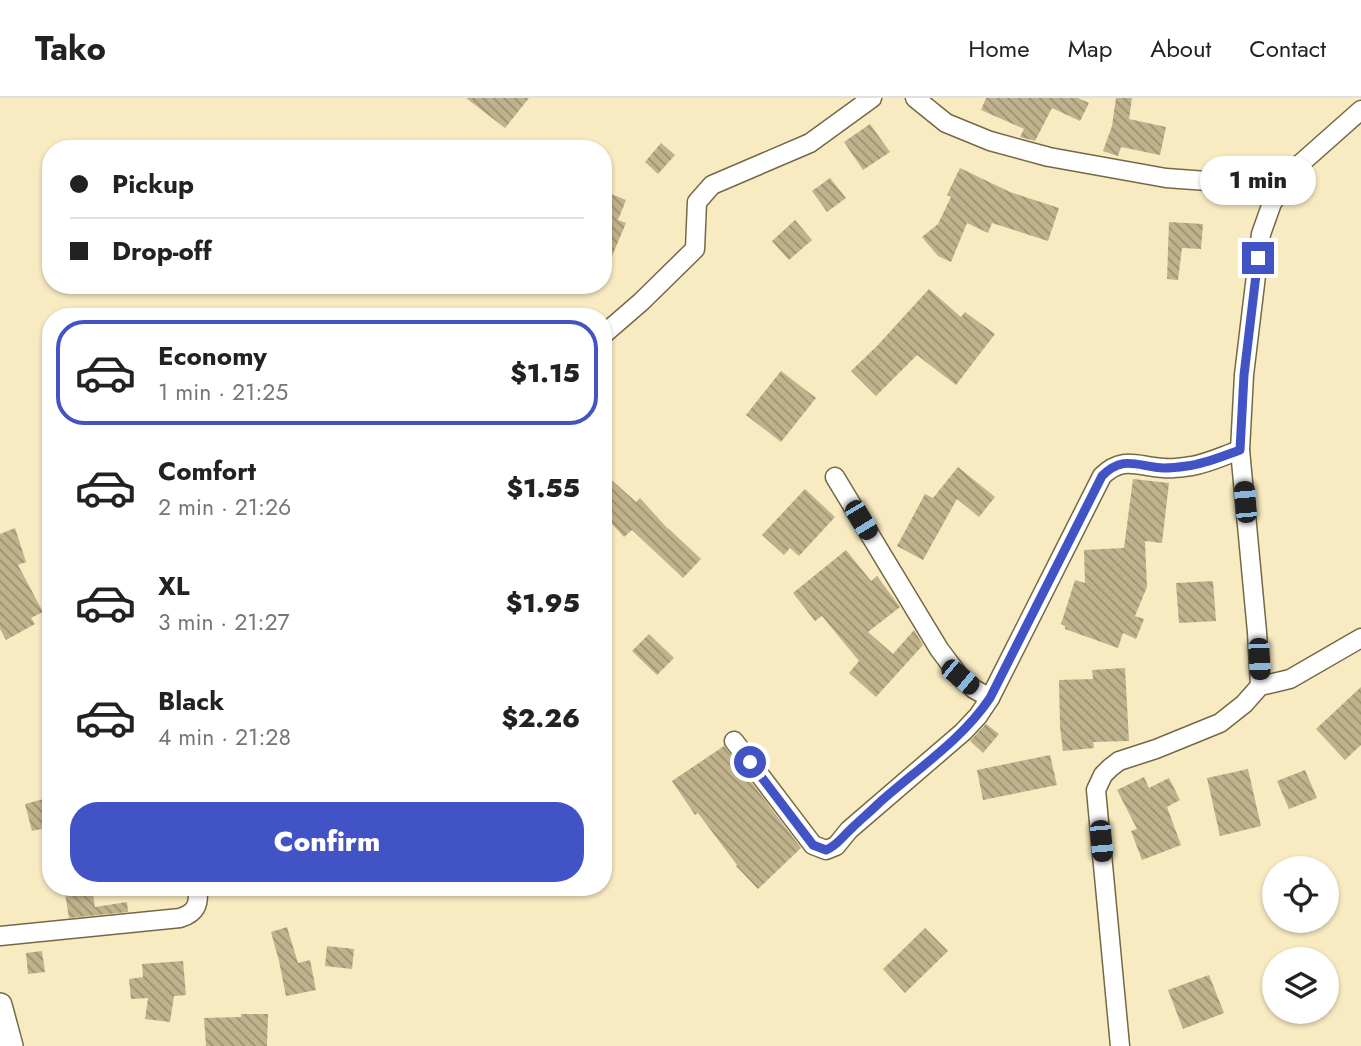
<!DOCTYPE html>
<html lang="en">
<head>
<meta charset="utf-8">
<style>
  :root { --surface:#fff; --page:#f2f2f2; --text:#222; --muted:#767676; --line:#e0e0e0; --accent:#4253c6 }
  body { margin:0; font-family:Jost,sans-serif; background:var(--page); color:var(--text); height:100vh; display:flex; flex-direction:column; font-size:26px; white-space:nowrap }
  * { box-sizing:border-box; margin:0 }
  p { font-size:23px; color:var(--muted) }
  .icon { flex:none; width:38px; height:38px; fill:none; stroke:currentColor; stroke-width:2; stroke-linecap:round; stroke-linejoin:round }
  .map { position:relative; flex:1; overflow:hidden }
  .panel { position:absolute; left:42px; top:210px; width:570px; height:588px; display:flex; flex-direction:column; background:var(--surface); border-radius:28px; box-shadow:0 2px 5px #0004 }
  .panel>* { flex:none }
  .hud { position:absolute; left:42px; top:42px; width:570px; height:154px; border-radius:28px; box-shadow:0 2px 5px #0004; display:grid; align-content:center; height:154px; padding:0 28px; background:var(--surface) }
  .buttons { position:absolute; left:1262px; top:758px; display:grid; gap:14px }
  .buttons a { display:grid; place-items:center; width:77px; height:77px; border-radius:50%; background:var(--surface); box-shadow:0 2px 5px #0004; font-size:35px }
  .end { position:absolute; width:32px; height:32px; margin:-16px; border:9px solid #4253c6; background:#fff; box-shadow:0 0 0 4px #fff }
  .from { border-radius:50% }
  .bubble { position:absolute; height:49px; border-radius:24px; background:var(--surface); box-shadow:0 2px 5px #0004; font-size:23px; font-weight:800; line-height:49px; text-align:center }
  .car { position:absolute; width:21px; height:42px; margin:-21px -10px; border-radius:9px; box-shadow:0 0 5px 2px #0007; background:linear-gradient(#222 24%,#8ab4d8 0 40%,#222 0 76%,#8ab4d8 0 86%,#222 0) }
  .hud b { display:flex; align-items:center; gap:24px; height:66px; font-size:26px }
  .hud b+b { border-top:2px solid var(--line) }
  .hud i { width:18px; height:18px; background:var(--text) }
  ul { padding:12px 0 0; list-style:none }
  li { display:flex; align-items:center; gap:21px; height:105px; margin:0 14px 10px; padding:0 14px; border:4px solid transparent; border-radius:28px }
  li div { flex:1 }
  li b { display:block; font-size:26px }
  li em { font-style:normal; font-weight:800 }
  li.on { border-color:var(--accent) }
  li>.icon { width:63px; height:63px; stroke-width:1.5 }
  .cta { display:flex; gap:14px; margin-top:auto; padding:14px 28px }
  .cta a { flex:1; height:80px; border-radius:28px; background:var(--accent); color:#fff; font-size:28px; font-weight:800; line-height:80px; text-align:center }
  header { display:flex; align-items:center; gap:42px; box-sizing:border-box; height:98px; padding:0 35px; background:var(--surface); border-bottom:2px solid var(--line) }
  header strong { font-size:33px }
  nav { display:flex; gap:38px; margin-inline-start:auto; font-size:24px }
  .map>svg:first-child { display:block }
  .building { fill:url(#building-back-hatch) }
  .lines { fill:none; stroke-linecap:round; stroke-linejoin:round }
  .minor-casing { stroke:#756945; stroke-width:21 }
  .tertiary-casing { stroke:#756945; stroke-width:26 }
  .minor { stroke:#fff; stroke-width:18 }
  .tertiary { stroke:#fff; stroke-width:23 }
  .route { stroke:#4253c6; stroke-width:9 }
</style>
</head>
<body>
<header>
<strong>Tako</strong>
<nav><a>Home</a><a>Map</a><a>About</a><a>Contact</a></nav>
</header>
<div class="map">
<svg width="1361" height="948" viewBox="0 0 1361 948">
  <defs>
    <pattern id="building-back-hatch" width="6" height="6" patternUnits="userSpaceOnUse" patternTransform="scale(1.75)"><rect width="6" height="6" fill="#bfb28c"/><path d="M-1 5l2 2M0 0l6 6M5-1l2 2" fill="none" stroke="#9b9071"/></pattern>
  </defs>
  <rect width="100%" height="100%" fill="#f8ebc2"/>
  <g class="building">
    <path d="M466 0H529L505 30Z"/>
    <path d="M986 0H1078L1089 5 1080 23 1052 10 1035 43 1020 39 1024 31 981 12Z"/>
    <path d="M1116 0H1132L1129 21 1166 29 1160 57 1121 49 1118 58 1103 53 1112 28Z"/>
    <path d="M870 26 890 54 863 72 844 44Z"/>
    <path d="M661 45 675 57 658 76 645 64Z"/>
    <path d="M960 70 1010 94 1059 110 1048 143 992 125 988 135 967 125 951 164 938 158 922 139 938 126 951 99 947 97Z"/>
    <path d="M830 80 846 100 827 114 812 93Z"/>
    <path d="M609 95 626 102 618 122 626 125 604 177V106Z"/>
    <path d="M795 122 812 142 789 162 772 143Z"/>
    <path d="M1169 124 1203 126 1201 151 1182 150 1178 182 1167 181Z"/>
    <path d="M929 191 961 219 965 214 995 236 956 287 917 257 876 298 851 273 877 248Z"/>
    <path d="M781 273 816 300 781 344 746 317Z"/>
    <path d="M958 369 995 399 979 419 957 401 923 462 897 448 925 396 933 400Z"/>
    <path d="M604 375 636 404 640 400 668 431V430L701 461 683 480 632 432 624 439 604 417Z"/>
    <path d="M1133 381 1169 385 1162 445 1145 443 1147 489 1135 518 1144 521 1136 541 1123 535 1118 550 1065 531V528L1061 526 1075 482 1085 485 1084 452 1124 450Z"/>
    <path d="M805 391 835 419 799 458 790 450 784 457 762 437Z"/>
    <path d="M15 430 26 464 18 467 43 514 31 520 35 526 6 542 0 531V436Z"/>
    <path d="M846 452 871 483 877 478 900 509 868 534 893 556 914 532 923 547 876 599 849 575 859 563 822 518 815 523 793 495Z"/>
    <path d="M1213 483 1216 523 1179 525 1176 485Z"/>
    <path d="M649 536 674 560 657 577 632 553Z"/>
    <path d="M1125 570 1129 643 1093 644 1094 650 1063 653 1060 629 1059 582 1093 581 1092 572Z"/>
    <path d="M1361 589V647L1345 662 1316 631Z"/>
    <path d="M986 626 999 636 983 655 970 643Z"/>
    <path d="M724 648 801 750 758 791 736 768 737 767 698 715 695 717 672 683Z"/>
    <path d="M1050 657 1057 687 983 702 977 672Z"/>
    <path d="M1248 671 1261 728 1220 738 1207 680Z"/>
    <path d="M1305 672 1317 700 1289 711 1277 683Z"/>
    <path d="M1144 679 1149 690 1169 680 1180 702 1167 709 1181 747 1142 762 1131 733 1137 731 1117 692Z"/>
    <path d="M51 699V729L32 733 25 706Z"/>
    <path d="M64 789H92L95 809 127 804 128 814 69 820Z"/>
    <path d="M287 829 298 865 310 862 316 892 286 898 279 863 271 834Z"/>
    <path d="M925 830 948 853 905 895 883 871Z"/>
    <path d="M327 848 354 851 352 871 325 868Z"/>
    <path d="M42 853 45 874 28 876 26 855Z"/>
    <path d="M183 863 186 897 174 898 170 924 145 921 148 900 131 901 129 881 143 879 142 866Z"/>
    <path d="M1209 877 1224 915 1183 931 1168 892Z"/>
    <path d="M241 916H268L267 948H206L204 920 241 919Z"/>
  </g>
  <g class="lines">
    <defs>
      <g id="minor">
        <path d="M915 0 946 25 990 43 1049 59 1166 80 1207 83 1247 82 1299 67"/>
        <path d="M604 236 641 204 695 151 697 104 712 87 810 45 872 0"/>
        <path d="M835 379 939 551 960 579 974 591 990 600"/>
        <path d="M1260 588 1257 534 1240 352 1244 277 1261 136 1272 105 1299 67 1361 12"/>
        <path d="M734 643 813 747 826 752 836 748 849 732 963 634 978 618 990 600 1102 378C1123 357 1139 369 1164 370 1173 371 1183 369 1192 368 1209 365 1225 357 1240 352"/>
        <path d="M0 838 180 820C196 815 200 806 197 789"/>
        <path d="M1120 948 1096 692 1103 677 1110 670 1119 663 1156 651 1220 625 1244 606 1260 588 1290 581 1361 540"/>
      </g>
      <path id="tertiary" d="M0 907 11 948"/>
    </defs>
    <use href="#minor" class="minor-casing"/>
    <use href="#tertiary" class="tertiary-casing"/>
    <use href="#minor" class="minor"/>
    <use href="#tertiary" class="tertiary"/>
  </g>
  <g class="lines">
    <path class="route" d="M750 664 813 747 826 752C838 747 841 740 851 731 860 722 870 714 879 705 917 671 961 643 990 600L1102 378C1124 356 1138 369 1164 370 1172 370 1180 369 1187 368 1205 366 1223 358 1240 352L1244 277 1258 160"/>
  </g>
</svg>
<div class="buttons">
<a><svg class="icon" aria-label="locate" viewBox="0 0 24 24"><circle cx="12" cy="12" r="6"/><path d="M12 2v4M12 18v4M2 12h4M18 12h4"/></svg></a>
<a><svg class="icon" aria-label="layers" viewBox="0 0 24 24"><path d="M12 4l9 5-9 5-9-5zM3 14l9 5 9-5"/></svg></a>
</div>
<i class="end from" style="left:750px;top:664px"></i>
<i class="end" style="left:1258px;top:160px"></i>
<div class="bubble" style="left:1200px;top:58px;width:116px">1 min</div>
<i class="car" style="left:1245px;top:404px;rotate:355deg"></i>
<i class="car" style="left:861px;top:422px;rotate:149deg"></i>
<i class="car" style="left:1259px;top:561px;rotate:177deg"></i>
<i class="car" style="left:960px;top:579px;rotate:130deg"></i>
<i class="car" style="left:1101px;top:743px;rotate:175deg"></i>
<div class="hud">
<b><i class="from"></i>Pickup</b>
<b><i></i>Drop-off</b>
</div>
<section class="panel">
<ul>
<li class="on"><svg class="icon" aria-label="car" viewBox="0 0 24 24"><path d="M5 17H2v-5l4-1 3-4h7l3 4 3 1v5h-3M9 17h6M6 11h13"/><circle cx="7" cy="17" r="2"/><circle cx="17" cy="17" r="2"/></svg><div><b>Economy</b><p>1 min · 21:25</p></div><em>$1.15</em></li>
<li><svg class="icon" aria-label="car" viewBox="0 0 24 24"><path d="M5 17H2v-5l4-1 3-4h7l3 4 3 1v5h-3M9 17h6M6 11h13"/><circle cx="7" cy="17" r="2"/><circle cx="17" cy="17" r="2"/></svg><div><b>Comfort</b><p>2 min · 21:26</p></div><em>$1.55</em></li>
<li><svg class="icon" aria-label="car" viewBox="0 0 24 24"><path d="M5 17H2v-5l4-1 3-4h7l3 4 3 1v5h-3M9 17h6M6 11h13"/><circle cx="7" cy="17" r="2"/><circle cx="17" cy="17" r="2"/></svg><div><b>XL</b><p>3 min · 21:27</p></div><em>$1.95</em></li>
<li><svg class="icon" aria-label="car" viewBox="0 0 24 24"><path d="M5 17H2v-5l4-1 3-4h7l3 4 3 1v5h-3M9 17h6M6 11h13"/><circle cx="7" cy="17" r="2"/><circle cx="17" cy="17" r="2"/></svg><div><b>Black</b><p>4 min · 21:28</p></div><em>$2.26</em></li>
</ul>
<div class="cta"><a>Confirm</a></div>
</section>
</div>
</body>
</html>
